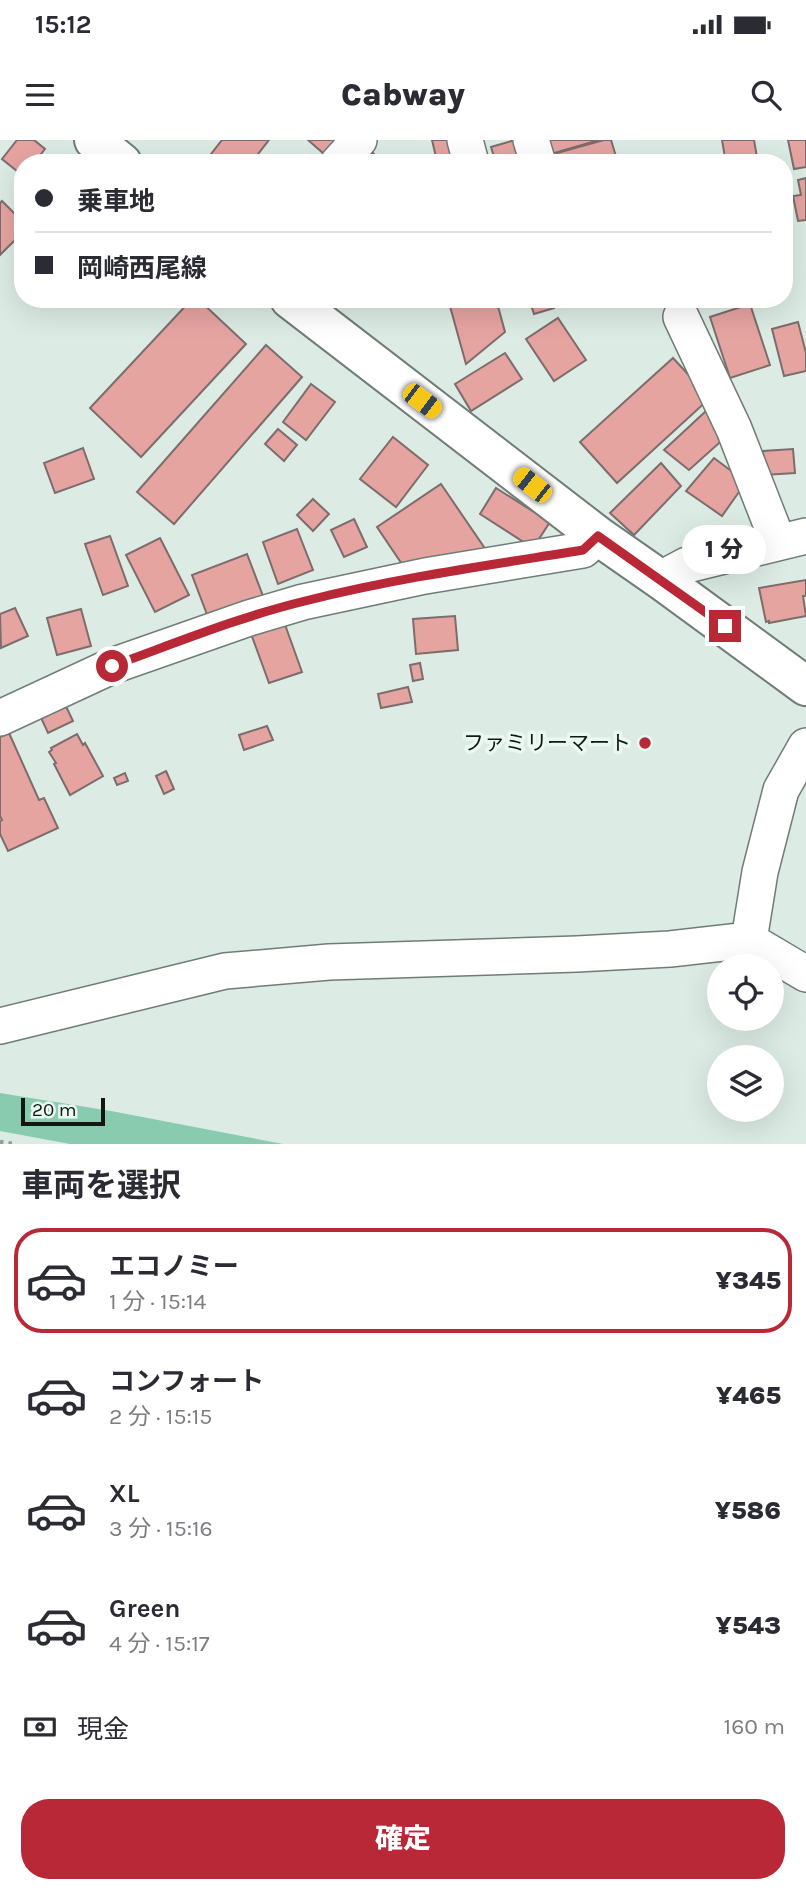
<!DOCTYPE html>
<html lang="ja">
<head>
<meta charset="utf-8">
<style>
  :root { --surface:#fff; --page:#f7f7f7; --text:#2b2b33; --muted:#7c7c81; --line:#e1e1e2; --accent:#b92836 }
  body { margin:0; font-family:Karla,"Noto Sans JP",sans-serif; background:var(--page); color:var(--text); height:100vh; display:flex; flex-direction:column; font-size:26px; white-space:nowrap }
  * { box-sizing:border-box; margin:0 }
  p { font-size:23px; color:var(--muted) }
  .icon { flex:none; width:38px; height:38px; fill:none; stroke:currentColor; stroke-width:2; stroke-linecap:round; stroke-linejoin:round }
  .map { position:relative; height:1004px; overflow:hidden }
  .panel { display:flex; flex-direction:column; background:var(--surface); flex:1 }
  .panel>* { flex:none }
  .guide { position:absolute; left:14px; top:14px; width:779px; height:154px; border-radius:28px; box-shadow:0 7px 28px #0002; display:grid; align-content:center; height:154px; padding:0 21px; background:var(--surface) }
  .tools { position:absolute; left:707px; top:814px; display:grid; gap:14px }
  .tools a { display:grid; place-items:center; width:77px; height:77px; border-radius:50%; background:var(--surface); box-shadow:0 7px 28px #0002; font-size:35px }
  .scale { position:absolute; left:21px; bottom:18px; width:84px; box-sizing:border-box; padding-left:7px; border:4px solid #121715; border-top:0; font-size:19px; line-height:24px; white-space:nowrap; color:#121715; -webkit-text-stroke:5px #e9f9f2; paint-order:stroke }
  .end { position:absolute; width:32px; height:32px; margin:-16px; border:9px solid #b92836; background:#fff; box-shadow:0 0 0 4px #fff }
  .from { border-radius:50% }
  .bubble { position:absolute; height:49px; border-radius:24px; background:var(--surface); box-shadow:0 7px 28px #0002; font-size:23px; font-weight:800; line-height:49px; text-align:center }
  .car { position:absolute; width:21px; height:42px; margin:-21px -10px; border-radius:9px; box-shadow:0 0 5px 2px #0007; background:linear-gradient(#f5c518 24%,#345 0 40%,#f5c518 0 76%,#345 0 86%,#f5c518 0) }
  .guide b { display:flex; align-items:center; gap:24px; height:66px; font-size:26px }
  .guide b+b { border-top:2px solid var(--line) }
  .guide i { width:18px; height:18px; background:var(--text) }
  ul { padding:0; list-style:none }
  li { display:flex; align-items:center; gap:21px; height:105px; margin:0 14px 10px; padding:0 7px; border:4px solid transparent; border-radius:28px }
  li div { flex:1 }
  li b { display:block; font-size:26px }
  li em { font-style:normal; font-weight:800 }
  li.current { border-color:var(--accent) }
  li>.icon { width:63px; height:63px; stroke-width:1.5 }
  h2 { padding:0 21px; font-size:32px; line-height:84px }
  .pay { display:flex; align-items:center; gap:18px; height:77px; padding:0 21px; font-size:26px }
  .pay p { margin-inline-start:auto }
  .cta { display:flex; gap:14px; margin-top:auto; padding:14px 21px }
  .cta a { flex:1; height:80px; border-radius:28px; background:var(--accent); color:#fff; font-size:28px; font-weight:800; line-height:80px; text-align:center }
  .status { display:flex; justify-content:space-between; align-items:center; height:49px; padding:0 35px; background:var(--surface); direction:ltr }
  .status svg { height:19px; fill:currentColor }
  header { display:flex; justify-content:space-between; align-items:center; height:91px; padding:0 21px; background:var(--surface); font-size:32px; font-weight:800 }
  .map>svg:first-child { display:block }
  .water { fill:#88cbaf }
  .building { fill:#e6a4a1; stroke:#7c6d6c; stroke-width:2 }
  .lines { fill:none; stroke-linecap:round; stroke-linejoin:round }
  .minor-casing { stroke:#6f7d76; stroke-width:38 }
  .major-casing { stroke:#6f7d76; stroke-width:42 }
  .path { stroke:#929e98; stroke-width:4.5; stroke-dasharray:3.5 5; stroke-linecap:butt }
  .minor { stroke:#fff; stroke-width:35 }
  .major { stroke:#fff; stroke-width:38 }
  .route { stroke:#b92836; stroke-width:9 }
  .poi-dot { fill:#b92836; stroke:#e9f9f2; stroke-width:2.5 }
  .labels { text-anchor:middle; stroke-width:7; stroke-linejoin:round; paint-order:stroke }
  .poi-label { font-size:21px; fill:#121715; stroke:#e9f9f2; text-anchor:end }
</style>
</head>
<body>
<div class="status"><b>15:12</b><svg viewBox="0 0 49 12"><path d="M0 12V9h3v3zM5 12V6h3v6zM10 12V3h3v9zM15 12V0h3v12zM26 1h20v11H26zM47 4h2v5h-2z"/></svg></div>
<header><svg class="icon" aria-label="menu" viewBox="0 0 24 24"><path d="M4 6h16M4 12h16M4 18h16"/></svg>Cabway<svg class="icon" aria-label="search" viewBox="0 0 24 24"><circle cx="10" cy="10" r="6"/><path d="M15 15l6 6"/></svg></header>
<div class="map">
<svg width="806" height="1004" viewBox="0 0 806 1004">
  <rect width="100%" height="100%" fill="#dcece4"/>
  <path class="water" d="M0 953 111 971 283 1004H70L0 991Z"/>
  <g class="building">
    <path d="M17 0H34L45 9 34 23H23V36L2 19Z"/>
    <path d="M222 0H269L251 23H204Z"/>
    <path d="M308 0H348L331 20Z"/>
    <path d="M432 0H455L459 16 437 21Z"/>
    <path d="M515 0 532 23H496L491 7Z"/>
    <path d="M546 0H599L551 14Z"/>
    <path d="M604 0H611L618 23H560L557 13Z"/>
    <path d="M722 0H754L758 23H726Z"/>
    <path d="M788 0H806V27L794 29Z"/>
    <path d="M368 8 383 23H353Z"/>
    <path d="M806 38V80L798 81 793 56 801 55 798 40Z"/>
    <path d="M2 61 23 82V92L0 115V63Z"/>
    <path d="M192 159H198L246 204 141 317 90 268Z"/>
    <path d="M448 159H496L505 192 466 224Z"/>
    <path d="M529 159H572L553 165 554 168 534 174Z"/>
    <path d="M691 159H713L694 167Z"/>
    <path d="M750 164 770 225 730 238 710 177Z"/>
    <path d="M558 178 586 220 554 241 526 199Z"/>
    <path d="M798 182 806 213V231L784 236 772 189Z"/>
    <path d="M266 205 302 237 174 384 137 352Z"/>
    <path d="M505 213 522 239 471 271 455 244Z"/>
    <path d="M673 218 710 258 617 343 580 302Z"/>
    <path d="M311 244 335 262 306 300 283 282Z"/>
    <path d="M706 271 728 295 689 330 664 310Z"/>
    <path d="M278 289 297 305 284 321 265 304Z"/>
    <path d="M393 297 428 325 396 367 360 339Z"/>
    <path d="M83 308 94 339 55 353 44 323Z"/>
    <path d="M793 309 795 333 764 335 763 311Z"/>
    <path d="M714 318 746 342 722 376 686 351Z"/>
    <path d="M661 323 681 346 634 395 610 373Z"/>
    <path d="M441 344 488 413 408 433 377 387Z"/>
    <path d="M496 348 550 382 533 408 480 374Z"/>
    <path d="M313 359 329 374 313 391 297 375Z"/>
    <path d="M354 379 367 407 344 417 331 390Z"/>
    <path d="M297 389 313 430 278 444 263 402Z"/>
    <path d="M110 396 128 446 103 455 85 404Z"/>
    <path d="M160 398 189 455 155 472 126 415Z"/>
    <path d="M247 414 263 456 208 477 192 435Z"/>
    <path d="M806 440V456H803L806 476 769 483V481L766 482 759 448Z"/>
    <path d="M15 468 28 496 1 508 0 474Z"/>
    <path d="M81 469 91 506 57 515 47 478Z"/>
    <path d="M455 476 458 510 416 514 413 479Z"/>
    <path d="M283 479 302 532 269 543 250 491Z"/>
    <path d="M420 523 423 539 413 541 410 525Z"/>
    <path d="M408 547 412 562 381 568 378 554Z"/>
    <path d="M62 558 73 581 48 593 37 569Z"/>
    <path d="M267 586 273 600 244 610 239 595Z"/>
    <path d="M9 593 39 660 44 658 58 688 8 711 0 694V681L2 680 0 676V597Z"/>
    <path d="M77 594 83 605 85 603 103 636 70 655 54 624 56 623 49 612 52 610 51 608Z"/>
    <path d="M166 631 174 649 164 654 156 636Z"/>
    <path d="M125 633 128 641 117 645 114 638Z"/>
  </g>
  <g class="lines">
    <defs>
      <g id="minor">
        <path d="M465 0 471 23"/>
        <path d="M531 0 538 23"/>
        <path d="M338 23 359 0"/>
        <path d="M681 177 734 289 778 402"/>
        <path d="M664 442 672 433 687 425 806 396"/>
        <path d="M0 578 112 526 249 478 303 462 425 436 583 410 598 396"/>
        <path d="M749 800 760 732 781 650 806 606"/>
        <path d="M0 886 225 831 329 822 577 814 670 809 749 800 806 834"/>
      </g>
      <g id="major">
        <path d="M94 0 122 23"/>
        <path d="M290 159 598 396 664 442 806 546"/>
      </g>
    </defs>
    <use href="#minor" class="minor-casing"/>
    <use href="#major" class="major-casing"/>
    <path class="path" d="M0 1002 13 1004"/>
    <use href="#minor" class="minor"/>
    <use href="#major" class="major"/>
  </g>
  <g class="lines">
    <path class="route" d="M112 526C176 503 239 477 305 461 396 438 490 425 583 410L598 396 725 486"/>
  </g>
  <circle class="poi-dot" cx="645" cy="603" r="7"/>
  <g class="labels">
    <g class="poi-label">
      <text x="631" y="610">ファミリーマート</text>
    </g>
  </g>
</svg>
<div class="tools">
<a><svg class="icon" aria-label="locate" viewBox="0 0 24 24"><circle cx="12" cy="12" r="6"/><path d="M12 2v4M12 18v4M2 12h4M18 12h4"/></svg></a>
<a><svg class="icon" aria-label="layers" viewBox="0 0 24 24"><path d="M12 4l9 5-9 5-9-5zM3 14l9 5 9-5"/></svg></a>
</div>
<div class="scale">20 m</div>
<i class="end from" style="left:112px;top:526px"></i>
<i class="end" style="left:725px;top:486px"></i>
<div class="bubble" style="left:682px;top:385px;width:84px">1 分</div>
<i class="car" style="left:422px;top:261px;rotate:127deg"></i>
<i class="car" style="left:532px;top:345px;rotate:308deg"></i>
<div class="guide">
<b><i class="from"></i>乗車地</b>
<b><i></i>岡崎西尾線</b>
</div>
</div>
<section class="panel">
<h2>車両を選択</h2>
<ul>
<li class="current"><svg class="icon" aria-label="car" viewBox="0 0 24 24"><path d="M5 17H2v-5l4-1 3-4h7l3 4 3 1v5h-3M9 17h6M6 11h13"/><circle cx="7" cy="17" r="2"/><circle cx="17" cy="17" r="2"/></svg><div><b>エコノミー</b><p>1 分 · 15:14</p></div><em>¥345</em></li>
<li><svg class="icon" aria-label="car" viewBox="0 0 24 24"><path d="M5 17H2v-5l4-1 3-4h7l3 4 3 1v5h-3M9 17h6M6 11h13"/><circle cx="7" cy="17" r="2"/><circle cx="17" cy="17" r="2"/></svg><div><b>コンフォート</b><p>2 分 · 15:15</p></div><em>¥465</em></li>
<li><svg class="icon" aria-label="car" viewBox="0 0 24 24"><path d="M5 17H2v-5l4-1 3-4h7l3 4 3 1v5h-3M9 17h6M6 11h13"/><circle cx="7" cy="17" r="2"/><circle cx="17" cy="17" r="2"/></svg><div><b>XL</b><p>3 分 · 15:16</p></div><em>¥586</em></li>
<li><svg class="icon" aria-label="car" viewBox="0 0 24 24"><path d="M5 17H2v-5l4-1 3-4h7l3 4 3 1v5h-3M9 17h6M6 11h13"/><circle cx="7" cy="17" r="2"/><circle cx="17" cy="17" r="2"/></svg><div><b>Green</b><p>4 分 · 15:17</p></div><em>¥543</em></li>
</ul>
<div class="pay"><svg class="icon" aria-label="cash" viewBox="0 0 24 24"><path d="M3 7h18v10H3z"/><circle cx="12" cy="12" r="2"/></svg>現金<p>160 m</p></div>
<div class="cta"><a>確定</a></div>
</section>
</body>
</html>
